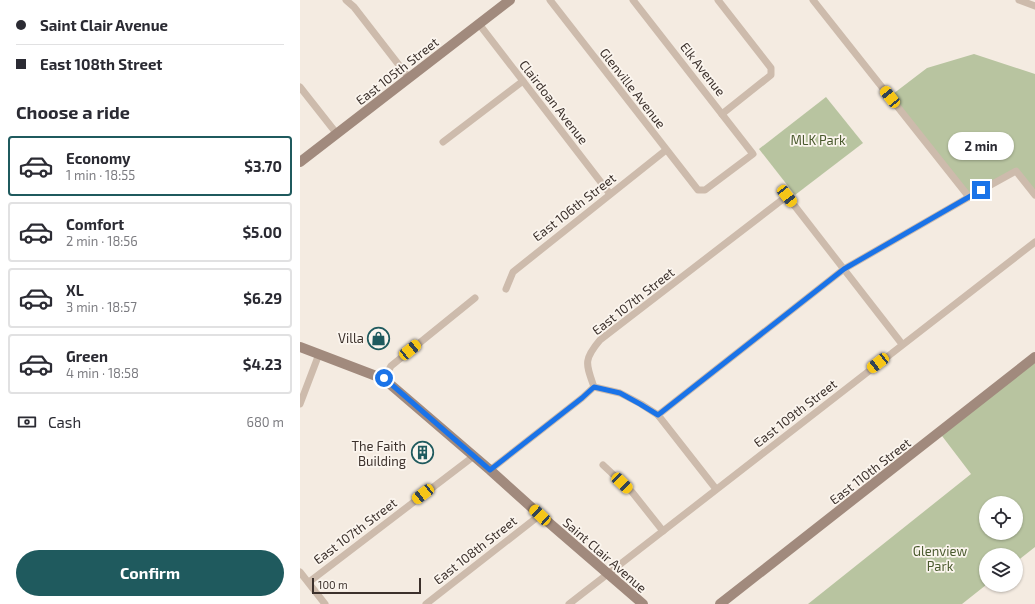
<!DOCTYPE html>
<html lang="en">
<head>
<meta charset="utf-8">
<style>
  :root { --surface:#fff; --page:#f2f2f3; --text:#2b2b33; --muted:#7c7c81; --line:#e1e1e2; --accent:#1f5a5e }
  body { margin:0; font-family:"Exo 2",sans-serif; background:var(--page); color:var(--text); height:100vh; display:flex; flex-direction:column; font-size:15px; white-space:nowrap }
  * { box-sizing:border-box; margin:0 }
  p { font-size:13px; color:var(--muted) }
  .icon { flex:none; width:22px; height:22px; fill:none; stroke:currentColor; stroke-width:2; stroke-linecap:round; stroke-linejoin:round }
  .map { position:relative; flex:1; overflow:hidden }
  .details { display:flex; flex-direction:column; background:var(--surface); width:300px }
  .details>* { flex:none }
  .top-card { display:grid; align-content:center; height:88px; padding:0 16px; background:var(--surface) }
  .buttons { position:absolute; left:679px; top:496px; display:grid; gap:8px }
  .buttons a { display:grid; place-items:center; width:44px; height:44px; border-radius:50%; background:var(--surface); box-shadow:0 1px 3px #0004; font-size:20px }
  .scale { position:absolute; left:12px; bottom:10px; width:109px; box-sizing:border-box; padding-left:4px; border:2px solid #3b302b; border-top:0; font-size:11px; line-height:14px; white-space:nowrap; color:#3b302b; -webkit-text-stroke:3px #fbf5ee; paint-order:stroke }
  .end { position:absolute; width:18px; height:18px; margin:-9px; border:5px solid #1a73e8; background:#fff; box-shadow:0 0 0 2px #fff }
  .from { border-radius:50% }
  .bubble { position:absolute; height:28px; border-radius:14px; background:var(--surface); box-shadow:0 1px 3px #0004; font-size:13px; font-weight:700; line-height:28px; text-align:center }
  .car { position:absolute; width:12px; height:24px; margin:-12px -6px; border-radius:5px; box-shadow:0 0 3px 1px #0007; background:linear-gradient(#f5c518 24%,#345 0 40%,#f5c518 0 76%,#345 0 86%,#f5c518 0) }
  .top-card b { display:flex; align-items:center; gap:14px; height:38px; font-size:15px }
  .top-card b+b { border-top:1px solid var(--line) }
  .top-card i { width:10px; height:10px; background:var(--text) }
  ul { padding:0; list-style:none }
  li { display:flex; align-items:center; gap:12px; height:60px; margin:0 8px 6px; padding:0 8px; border:2px solid var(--line); border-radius:4px }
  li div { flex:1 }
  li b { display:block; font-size:15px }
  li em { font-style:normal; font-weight:700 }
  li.on { border-color:var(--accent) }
  li>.icon { width:36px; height:36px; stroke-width:1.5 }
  h2 { padding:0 16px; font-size:18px; line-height:48px }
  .pay { display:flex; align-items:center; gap:10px; height:44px; padding:0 16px; font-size:15px }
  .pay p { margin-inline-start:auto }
  .cta { display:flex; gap:8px; margin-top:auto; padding:8px 16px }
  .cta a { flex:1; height:46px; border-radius:24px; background:var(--accent); color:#fff; font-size:16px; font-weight:700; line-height:46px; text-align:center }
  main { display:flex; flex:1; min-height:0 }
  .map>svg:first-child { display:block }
  .green { fill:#b8c4a0; fill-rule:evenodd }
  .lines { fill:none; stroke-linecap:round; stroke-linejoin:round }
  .street { stroke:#cdbbac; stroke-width:7 }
  .secondary { stroke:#a18a7d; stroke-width:10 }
  .route { stroke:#1a73e8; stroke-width:5 }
  .labels { text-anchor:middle; stroke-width:3.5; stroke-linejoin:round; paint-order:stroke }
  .street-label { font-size:13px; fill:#3b302b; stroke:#fbf5ee }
  .park-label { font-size:13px; fill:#4a5a2e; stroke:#fbf5ee }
  .poi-label { font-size:13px; fill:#3b302b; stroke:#fbf5ee; text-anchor:end }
</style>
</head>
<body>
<main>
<section class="details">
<div class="top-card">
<b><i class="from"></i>Saint Clair Avenue</b>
<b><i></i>East 108th Street</b>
</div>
<h2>Choose a ride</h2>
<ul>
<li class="on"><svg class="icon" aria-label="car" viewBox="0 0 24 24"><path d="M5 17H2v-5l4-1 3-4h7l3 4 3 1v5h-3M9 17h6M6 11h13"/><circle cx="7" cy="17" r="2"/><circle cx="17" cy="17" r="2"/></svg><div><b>Economy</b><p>1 min · 18:55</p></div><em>$3.70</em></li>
<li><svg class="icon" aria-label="car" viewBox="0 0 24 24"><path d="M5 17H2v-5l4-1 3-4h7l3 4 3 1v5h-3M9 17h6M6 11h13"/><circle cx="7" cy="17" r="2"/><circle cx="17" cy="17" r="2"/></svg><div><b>Comfort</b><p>2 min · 18:56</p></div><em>$5.00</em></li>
<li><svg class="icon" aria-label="car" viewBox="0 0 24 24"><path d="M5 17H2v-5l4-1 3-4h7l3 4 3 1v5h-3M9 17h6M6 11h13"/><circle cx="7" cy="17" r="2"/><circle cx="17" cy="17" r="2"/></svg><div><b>XL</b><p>3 min · 18:57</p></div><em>$6.29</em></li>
<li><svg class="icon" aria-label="car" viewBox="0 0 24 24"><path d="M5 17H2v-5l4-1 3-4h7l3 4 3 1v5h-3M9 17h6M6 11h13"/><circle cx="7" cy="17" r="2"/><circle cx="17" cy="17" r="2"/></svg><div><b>Green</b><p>4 min · 18:58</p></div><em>$4.23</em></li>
</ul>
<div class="pay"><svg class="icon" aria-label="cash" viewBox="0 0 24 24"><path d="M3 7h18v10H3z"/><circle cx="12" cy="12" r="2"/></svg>Cash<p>680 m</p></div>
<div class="cta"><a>Confirm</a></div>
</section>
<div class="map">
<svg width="735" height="604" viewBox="0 0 735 604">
  <rect width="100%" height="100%" fill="#f4ebe1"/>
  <g class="green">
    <path d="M674 54 735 74V195L715 171 669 197 589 97 627 68Z"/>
    <path d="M526 97 563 143 495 195 459 149Z"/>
    <path d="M735 357V547L716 562V555H686V585L662 604H508L671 474 639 432ZM686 503H716V533H686Z"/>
  </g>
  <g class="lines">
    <g class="street">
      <path d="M46 0 54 7 109 78"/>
      <path d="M250 0 398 190H405L453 154 333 0"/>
      <path d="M418 0 471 68V75L422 114"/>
      <path d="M513 0 669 197"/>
      <path d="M719 0 735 6"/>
      <path d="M179 24 310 194"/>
      <path d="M0 87 37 134"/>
      <path d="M143 142 223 81"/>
      <path d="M206 289 213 272 366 150"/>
      <path d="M84 379 91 366 175 298"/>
      <path d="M294 387C286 364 283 360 300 340L487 196 602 344"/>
      <path d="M294 387 320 393 341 404 358 415 416 489"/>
      <path d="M0 404 19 354"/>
      <path d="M358 415 544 269 669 197 716 171 735 195"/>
      <path d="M303 465 332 492 363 531"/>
      <path d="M190 470 282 398 294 387"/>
      <path d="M0 572 25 604"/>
      <path d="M9 582 174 456"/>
      <path d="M126 604 240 515"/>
      <path d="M269 604 735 242"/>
    </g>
    <g class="secondary">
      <path d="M0 162 210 0"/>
      <path d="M0 347 84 379 190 470 240 515 343 604"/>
      <path d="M420 604 735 357"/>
    </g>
  </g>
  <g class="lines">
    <path class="route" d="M84 378 190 470 282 398 294 387 320 393 340 404 358 415 544 269 681 190"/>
  </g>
  <defs>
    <symbol id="shop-ring" viewBox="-11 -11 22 22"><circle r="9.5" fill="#fbf5ee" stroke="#1f5a5e" stroke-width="1.5"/><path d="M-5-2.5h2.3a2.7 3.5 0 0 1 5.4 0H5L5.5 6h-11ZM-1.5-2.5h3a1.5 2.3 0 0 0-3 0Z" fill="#1f5a5e"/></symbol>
    <symbol id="building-ring" viewBox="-11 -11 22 22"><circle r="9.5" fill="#fbf5ee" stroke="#1f5a5e" stroke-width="1.5"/><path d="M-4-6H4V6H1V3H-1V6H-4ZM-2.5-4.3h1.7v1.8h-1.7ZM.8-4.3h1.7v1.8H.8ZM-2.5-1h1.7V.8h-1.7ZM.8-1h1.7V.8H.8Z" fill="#1f5a5e"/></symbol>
  </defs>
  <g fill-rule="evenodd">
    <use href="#shop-ring" x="66" y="326" width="25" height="25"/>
    <use href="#building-ring" x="110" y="440" width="25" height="25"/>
  </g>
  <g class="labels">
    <g class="street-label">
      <text transform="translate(403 69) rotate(52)" y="5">Elk Avenue</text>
      <text transform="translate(97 71) rotate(-38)" y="5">East 105th Street</text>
      <text transform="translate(333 88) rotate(52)" y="5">Glenville Avenue</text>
      <text transform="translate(254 102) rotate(52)" y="5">Clairdoan Avenue</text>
      <text transform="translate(274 207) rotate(-38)" y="5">East 106th Street</text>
      <text transform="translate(333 301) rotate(-38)" y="5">East 107th Street</text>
      <text transform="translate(495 413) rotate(-38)" y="5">East 109th Street</text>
      <text transform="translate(570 471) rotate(-38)" y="5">East 110th Street</text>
      <text transform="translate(55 531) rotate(-37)" y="5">East 107th Street</text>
      <text transform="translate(175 550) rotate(-38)" y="5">East 108th Street</text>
      <text transform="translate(305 555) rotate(41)" y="5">Saint Clair Avenue</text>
    </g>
    <g class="park-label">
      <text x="518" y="145">MLK Park</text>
      <text x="640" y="556">Glenview<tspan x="640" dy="15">Park</tspan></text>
    </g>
    <g class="poi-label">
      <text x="64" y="343">Villa</text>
      <text x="106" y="451">The Faith<tspan x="106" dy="15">Building</tspan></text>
    </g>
  </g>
</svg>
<div class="buttons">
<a><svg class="icon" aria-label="locate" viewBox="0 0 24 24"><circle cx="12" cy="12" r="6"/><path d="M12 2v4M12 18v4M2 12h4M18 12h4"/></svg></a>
<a><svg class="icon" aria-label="layers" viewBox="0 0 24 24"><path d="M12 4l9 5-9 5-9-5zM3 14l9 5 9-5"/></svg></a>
</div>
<div class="scale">100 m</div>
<i class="end from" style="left:84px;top:378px"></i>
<i class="end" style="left:681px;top:190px"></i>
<div class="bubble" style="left:648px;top:132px;width:66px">2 min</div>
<i class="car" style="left:590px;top:97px;rotate:321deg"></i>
<i class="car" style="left:487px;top:196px;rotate:142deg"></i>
<i class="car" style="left:110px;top:350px;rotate:51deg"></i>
<i class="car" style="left:578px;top:363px;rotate:232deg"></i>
<i class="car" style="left:322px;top:483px;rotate:134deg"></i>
<i class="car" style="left:123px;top:494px;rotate:232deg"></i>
<i class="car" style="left:240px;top:515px;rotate:313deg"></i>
</div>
</main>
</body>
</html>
